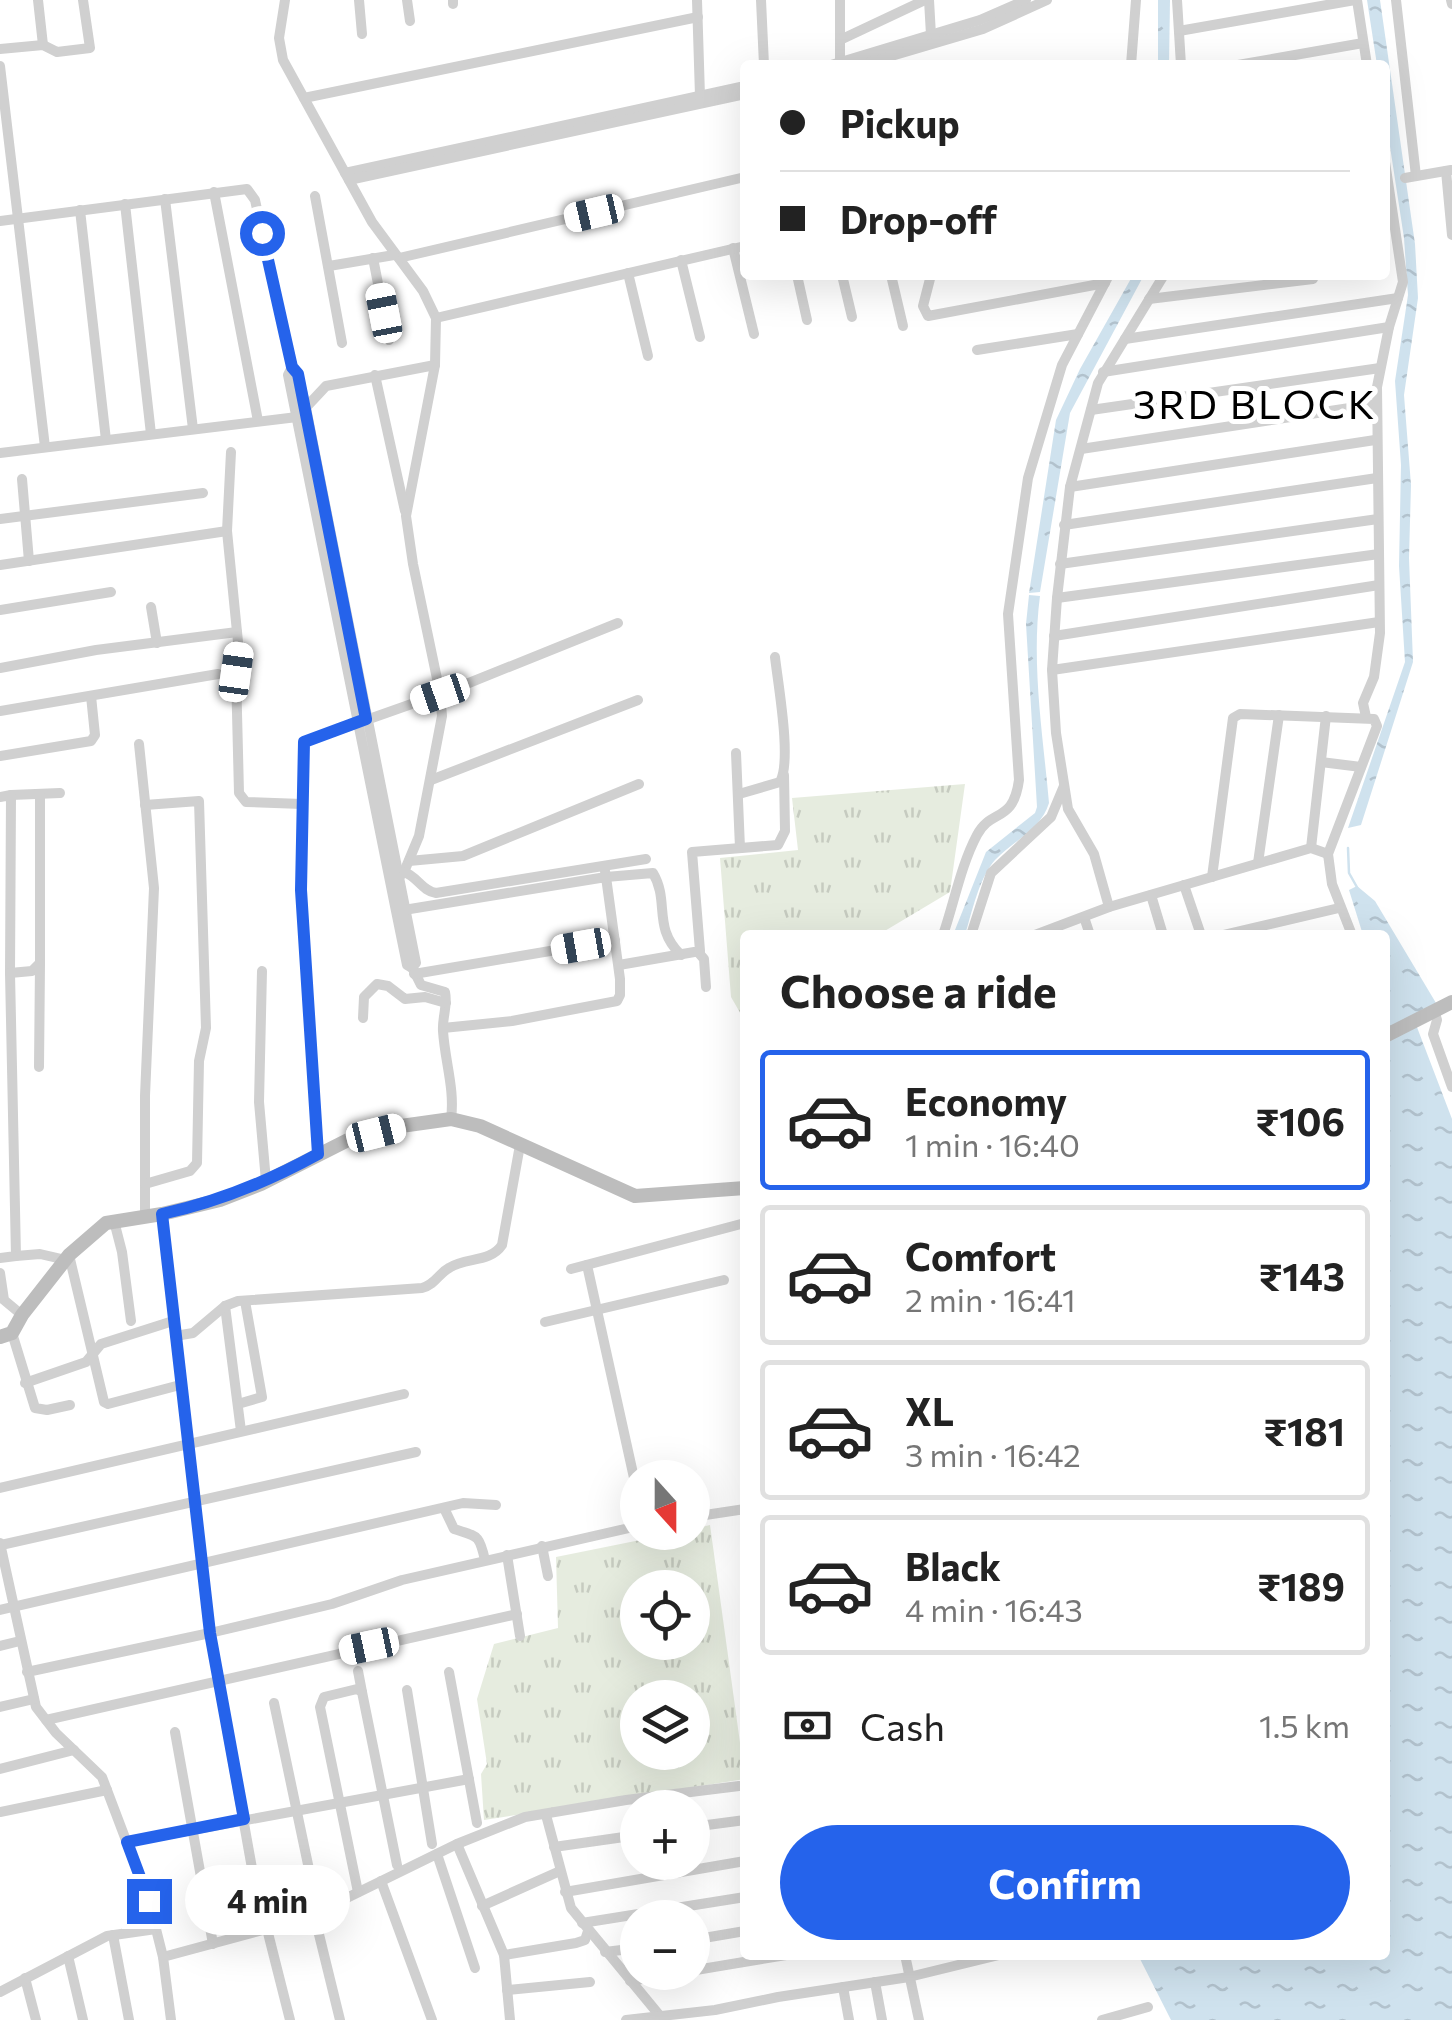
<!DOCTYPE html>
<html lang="en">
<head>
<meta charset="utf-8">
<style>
  :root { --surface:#fff; --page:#f6f6f6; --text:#222; --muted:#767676; --line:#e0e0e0; --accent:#2563eb }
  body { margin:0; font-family:Commissioner,sans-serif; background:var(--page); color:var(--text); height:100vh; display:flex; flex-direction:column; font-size:38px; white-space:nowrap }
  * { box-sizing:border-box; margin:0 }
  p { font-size:32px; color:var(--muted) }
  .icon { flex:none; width:55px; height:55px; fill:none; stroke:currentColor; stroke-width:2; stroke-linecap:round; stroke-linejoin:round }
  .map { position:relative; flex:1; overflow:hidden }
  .details { position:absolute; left:740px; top:930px; width:650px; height:1030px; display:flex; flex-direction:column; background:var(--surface); border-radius:10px; box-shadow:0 10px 40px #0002 }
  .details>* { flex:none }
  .banner { position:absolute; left:740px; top:60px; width:650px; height:220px; border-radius:10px; box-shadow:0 10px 40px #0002; display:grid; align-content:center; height:220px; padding:0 40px; background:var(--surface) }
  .needle { width:65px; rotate:159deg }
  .controls { position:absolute; left:620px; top:1460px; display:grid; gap:20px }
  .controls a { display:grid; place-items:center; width:90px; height:90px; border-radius:50%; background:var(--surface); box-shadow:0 10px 40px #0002; font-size:50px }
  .end { position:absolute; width:45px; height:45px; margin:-22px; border:12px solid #2563eb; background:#fff; box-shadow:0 0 0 5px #fff }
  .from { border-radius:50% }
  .bubble { position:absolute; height:70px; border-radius:35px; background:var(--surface); box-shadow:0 10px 40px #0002; font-size:32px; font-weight:700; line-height:70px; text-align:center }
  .car { position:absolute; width:30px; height:60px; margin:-30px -15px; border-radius:12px; box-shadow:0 0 8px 2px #0007; background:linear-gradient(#fff 24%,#345 0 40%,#fff 0 76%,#345 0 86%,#fff 0) }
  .banner b { display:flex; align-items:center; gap:35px; height:95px; font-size:38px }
  .banner b+b { border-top:2px solid var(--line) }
  .banner i { width:25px; height:25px; background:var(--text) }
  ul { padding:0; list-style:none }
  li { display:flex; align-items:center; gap:30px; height:140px; margin:0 20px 15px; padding:0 20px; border:5px solid var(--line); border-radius:10px }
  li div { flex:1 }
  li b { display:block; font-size:38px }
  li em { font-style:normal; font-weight:700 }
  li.selected { border-color:var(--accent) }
  li>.icon { width:90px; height:90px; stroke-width:1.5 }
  h2 { padding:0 40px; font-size:45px; line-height:120px }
  .pay { display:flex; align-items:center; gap:25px; height:110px; padding:0 40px; font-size:38px }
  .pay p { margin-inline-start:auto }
  .cta { display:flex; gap:20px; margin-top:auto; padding:20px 40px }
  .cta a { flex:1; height:115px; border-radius:60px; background:var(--accent); color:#fff; font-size:40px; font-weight:700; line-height:115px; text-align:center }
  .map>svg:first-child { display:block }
  .grass { fill:url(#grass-tufts); fill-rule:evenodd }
  .water { fill:url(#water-ripples) }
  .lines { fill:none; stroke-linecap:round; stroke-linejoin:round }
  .stream { stroke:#cfe2ee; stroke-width:2.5 }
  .street { stroke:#d0d0d0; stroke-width:10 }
  .secondary { stroke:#bdbdbd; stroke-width:14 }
  .route { stroke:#2563eb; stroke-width:12 }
  .labels { text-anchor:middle; stroke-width:10; stroke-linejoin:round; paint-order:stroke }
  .quarter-label { font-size:40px; letter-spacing:2.5px; fill:#000; stroke:#fff }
</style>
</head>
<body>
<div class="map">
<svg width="1452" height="2020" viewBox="0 0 1452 2020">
  <defs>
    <pattern id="grass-tufts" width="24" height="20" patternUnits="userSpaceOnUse" patternTransform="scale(2.5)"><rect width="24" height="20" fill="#e6ecdf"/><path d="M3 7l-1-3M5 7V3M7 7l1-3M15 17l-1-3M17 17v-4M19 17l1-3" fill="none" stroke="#c6cbc0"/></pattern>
    <pattern id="water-ripples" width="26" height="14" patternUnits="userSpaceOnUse" patternTransform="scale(2.5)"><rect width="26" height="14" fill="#cfe2ee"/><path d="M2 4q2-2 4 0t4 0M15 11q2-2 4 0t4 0" fill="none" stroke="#b2c2cd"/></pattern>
  </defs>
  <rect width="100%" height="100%" fill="#fff"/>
  <g class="grass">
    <path d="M965 784 950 892 878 935H745V1014L742 1016 731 997 720 858 798 850 792 798Z"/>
    <path d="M710 1525 745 1779 484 1820 481 1774 487 1764 477 1699 494 1644 558 1628 556 1557 675 1533 692 1532 693 1529ZM638 1588H692V1642H638ZM638 1698H692V1752H638Z"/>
  </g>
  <g class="water">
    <path d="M1158 0H1170L1169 65H1158Z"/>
    <path d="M1367 0H1380L1415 244 1418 298 1404 395 1411 485 1409 558 1413 662 1361 825 1348 828 1405 662 1399 566 1401 465 1395 381 1408 295 1404 238 1385 114V65H1377Z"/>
    <path d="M1133 275H1144L1070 413 1040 592 1029 593 1056 420 1080 369Z"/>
    <path d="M1029 595 1040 596C1031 664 1043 735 1049 803 1041 830 1014 840 995 860 979 878 972 912 965 935H953L986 852 1035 813 1037 807 1026 624Z"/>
    <path d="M1357 886 1375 901 1436 1003 1415 1022 1452 1119V2020H1171L1138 1955H1385V935H1363L1349 890Z"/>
  </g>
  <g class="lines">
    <path class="stream" d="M1348 848 1349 873 1358 889"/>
    <g class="street">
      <path d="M38 0 43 45"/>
      <path d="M285 0 279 38 283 60 372 222 423 291 436 318 435 365 406 516 413 564 440 693 442 716 419 836 404 872 398 878"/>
      <path d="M359 0 362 34"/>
      <path d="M407 0 410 21"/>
      <path d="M453 0V4"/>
      <path d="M697 0 700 96"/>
      <path d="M761 0 764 65"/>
      <path d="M840 0V62"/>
      <path d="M929 0 931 35"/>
      <path d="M1177 0 1181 65"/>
      <path d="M1357 0 1367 65"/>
      <path d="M1396 0 1416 176"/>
      <path d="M1451 0 1452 4"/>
      <path d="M1179 31 1355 0"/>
      <path d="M840 40 925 0"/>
      <path d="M0 49 43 45 57 52 90 48 83 0"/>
      <path d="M831 65 980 20 1026 0"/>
      <path d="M861 65 983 29 1047 0"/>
      <path d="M1131 65 1136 0"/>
      <path d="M1238 65 1363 43"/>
      <path d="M0 66 45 447"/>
      <path d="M304 98 698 17"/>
      <path d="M1446 171 1452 235"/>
      <path d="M345 173 745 86"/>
      <path d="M1405 178 1451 170"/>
      <path d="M349 180 745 94"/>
      <path d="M214 192 258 421"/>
      <path d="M315 196 342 343"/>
      <path d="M165 199 193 429"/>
      <path d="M125 204 151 434"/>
      <path d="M80 210 106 440"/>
      <path d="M0 221 247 189 255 200 292 367"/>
      <path d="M733 248 754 334"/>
      <path d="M373 258 389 340"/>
      <path d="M399 258 745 177"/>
      <path d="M681 260 700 337"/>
      <path d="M329 266 394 255"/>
      <path d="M628 273 648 356"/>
      <path d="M797 275 807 320"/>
      <path d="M842 275 852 317"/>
      <path d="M891 275 903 326"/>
      <path d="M931 275 923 306 928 316 1105 283"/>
      <path d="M1149 299 1313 279"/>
      <path d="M436 318 745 246"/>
      <path d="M1125 339 1398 298"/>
      <path d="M977 350 1078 334"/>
      <path d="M292 367 298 374 306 408 416 963 412 968 407 965 396 911 288 375Z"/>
      <path d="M1103 372 1389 327"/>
      <path d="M375 375 405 511"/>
      <path d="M1091 410 1380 368"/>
      <path d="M1081 449 1376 404"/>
      <path d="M231 452 227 531 239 652 236 672 239 793 246 802 302 804"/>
      <path d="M0 453 297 417 326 386 435 365"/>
      <path d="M22 479 29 561"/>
      <path d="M1070 487 1375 440"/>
      <path d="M0 519 203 493"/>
      <path d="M1064 525 1377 478"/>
      <path d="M1060 564 1378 519"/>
      <path d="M0 565 227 531"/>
      <path d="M1057 598 1379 554"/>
      <path d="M151 607 157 643"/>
      <path d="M0 610 111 592"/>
      <path d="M1054 636 1379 585"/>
      <path d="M0 668 96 650 237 632"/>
      <path d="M1052 670 1379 622"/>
      <path d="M0 711 218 674"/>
      <path d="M1366 717 1363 703 1374 677 1380 633 1377 387 1389 327 1403 282 1385 162"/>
      <path d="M139 744 154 888 145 1096V1217"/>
      <path d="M736 753 740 848"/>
      <path d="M0 756 91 741 95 735 91 696"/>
      <path d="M1321 762 1361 767"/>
      <path d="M431 780 638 700"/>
      <path d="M739 794 780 782C792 761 778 684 775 657"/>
      <path d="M11 795 60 793"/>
      <path d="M0 797 11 795 10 973 16 1256 0 1258"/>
      <path d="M145 805 199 801 206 1028 199 1061 197 1163 190 1171 145 1184"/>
      <path d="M1311 848 1326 716"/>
      <path d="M409 861 463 856 639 784"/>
      <path d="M1258 863 1279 715"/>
      <path d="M605 871 606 877 653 873C670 902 652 927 681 955"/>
      <path d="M404 872C417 876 422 891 436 893L646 859"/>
      <path d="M1212 877 1233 718 1240 714 1374 719 1377 726 1328 854 1332 884 1352 935"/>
      <path d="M1184 885 1201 935"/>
      <path d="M1151 895 1163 935"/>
      <path d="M1109 907 1094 854 1068 809 1056 733 1052 670 1057 598 1070 487 1098 383 1164 275"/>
      <path d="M404 910 606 877 620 979V995L617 1001 512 1021 443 1028"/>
      <path d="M1084 917 1090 935"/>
      <path d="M943 935C954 903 961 865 977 835 991 808 1013 824 1019 780L1008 614 1028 478 1062 365 1109 275"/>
      <path d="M971 935 991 873 1051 817 1064 786"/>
      <path d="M1035 935 1109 907 1311 848 1328 854"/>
      <path d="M1223 935 1339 908"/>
      <path d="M698 952 704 959 706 987"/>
      <path d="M619 965 700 951 692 852 778 845 785 831 784 775"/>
      <path d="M413 969 421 985 445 992C448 1005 442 1018 443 1031 445 1062 455 1089 451 1119"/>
      <path d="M262 971 259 1102 266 1181"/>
      <path d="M10 973 32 971 40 963V794"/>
      <path d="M414 974 615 940"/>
      <path d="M1434 1010 1437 1020 1433 1034 1452 1087"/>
      <path d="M363 1018 364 997 377 984 388 986 405 999 425 997 446 1003"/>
      <path d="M39 1067 40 964"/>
      <path d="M318 1153 301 891 304 742 454 689 618 623"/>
      <path d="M162 1214 210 1633 263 1930 163 1957 171 2020"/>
      <path d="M114 1221 122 1252 131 1321"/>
      <path d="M69 1255 104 1402 108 1404 180 1385"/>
      <path d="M16 1256 40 1254 66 1260"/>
      <path d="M587 1265 638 1496"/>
      <path d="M571 1269 741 1224"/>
      <path d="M0 1273 4 1300 22 1315"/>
      <path d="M225 1306 241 1431"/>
      <path d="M545 1322 724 1280"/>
      <path d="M12 1333 35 1408 47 1410 70 1405"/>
      <path d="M175 1336 193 1333 225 1306 238 1301 422 1288C436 1284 438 1274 449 1268 466 1257 490 1263 502 1245L520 1145"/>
      <path d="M25 1383 86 1362 101 1344 173 1321"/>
      <path d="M238 1404 262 1397 245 1301"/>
      <path d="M0 1488 404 1394"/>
      <path d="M444 1508 454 1529C478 1537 479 1534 485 1560"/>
      <path d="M692 1517 745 1509"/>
      <path d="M0 1543 36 1707 56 1733 102 1777 149 1901 163 1957"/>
      <path d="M1 1545 416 1452"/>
      <path d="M542 1546 548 1576"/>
      <path d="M507 1555 520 1636"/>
      <path d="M0 1610 463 1503 496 1505"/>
      <path d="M0 1646 20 1641"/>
      <path d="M358 1671 362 1692"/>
      <path d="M27 1672 210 1633 332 1604 402 1580 638 1526"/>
      <path d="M449 1672 477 1823"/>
      <path d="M407 1690 432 1844"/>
      <path d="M274 1703 318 1912"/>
      <path d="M0 1707 34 1699"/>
      <path d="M46 1720 517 1614"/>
      <path d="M175 1732 213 1944"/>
      <path d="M0 1769 74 1750"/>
      <path d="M0 1812 107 1790"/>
      <path d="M546 1815 571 1908 660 2016"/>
      <path d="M692 1827 745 1820"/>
      <path d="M127 1842 469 1779"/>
      <path d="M457 1844 504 1955 510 2020"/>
      <path d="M554 1847 638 1835"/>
      <path d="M437 1854 475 1968"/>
      <path d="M381 1881 432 2020"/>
      <path d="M358 1892 320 1707 324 1697 357 1689 362 1692 397 1865"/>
      <path d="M565 1892 745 1861"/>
      <path d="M482 1906 560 1871"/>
      <path d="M314 1914 340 2020"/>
      <path d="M582 1923 745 1897"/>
      <path d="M267 1929 290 2020"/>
      <path d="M263 1930 314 1914 457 1844 525 1817 626 1800 739 1786"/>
      <path d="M113 1935 129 2020"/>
      <path d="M692 1940 745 1931"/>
      <path d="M605 1952 638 1948"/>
      <path d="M504 1955 576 1943 585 1940 588 1931"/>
      <path d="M905 1955 919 2020"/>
      <path d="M68 1956 83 2020"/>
      <path d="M25 1978 36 2020"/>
      <path d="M630 1981 786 1955"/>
      <path d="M875 1982 882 2020"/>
      <path d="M843 1987 849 2020"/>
      <path d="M507 1990 590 1982"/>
      <path d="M0 1992 107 1936 156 1929"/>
      <path d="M626 2020 715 2010 778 1997 909 1977 999 1955"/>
      <path d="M1102 2020 1148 2007"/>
    </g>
    <g class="secondary">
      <path d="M1385 1036 1452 1002"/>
      <path d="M0 1337 12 1333 22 1315 69 1255 106 1223 162 1214 220 1200 261 1184 350 1139 401 1126 451 1119 480 1126 635 1196 745 1188"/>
    </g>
  </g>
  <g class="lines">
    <path class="route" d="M149 1901 127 1842 244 1819 210 1633 162 1214C218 1202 267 1182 318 1154L301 890 304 742 366 719 298 374 292 367 262 233"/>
  </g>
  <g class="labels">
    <g class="quarter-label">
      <text x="1255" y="419">3RD BLOCK</text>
    </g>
  </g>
</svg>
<div class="controls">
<a><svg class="needle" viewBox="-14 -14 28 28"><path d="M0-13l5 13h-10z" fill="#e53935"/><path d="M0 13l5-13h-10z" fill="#767676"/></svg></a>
<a><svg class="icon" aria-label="locate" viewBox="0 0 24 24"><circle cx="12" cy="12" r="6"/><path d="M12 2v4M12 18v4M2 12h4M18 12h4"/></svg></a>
<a><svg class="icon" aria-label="layers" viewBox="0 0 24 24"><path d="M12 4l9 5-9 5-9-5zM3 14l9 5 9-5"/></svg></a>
<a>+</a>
<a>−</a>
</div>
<i class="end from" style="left:262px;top:233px"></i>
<i class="end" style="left:149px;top:1901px"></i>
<div class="bubble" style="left:185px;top:1865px;width:165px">4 min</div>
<i class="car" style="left:594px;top:213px;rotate:257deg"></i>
<i class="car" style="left:384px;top:313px;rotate:349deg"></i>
<i class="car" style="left:236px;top:672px;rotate:8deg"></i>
<i class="car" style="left:440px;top:694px;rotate:251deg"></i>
<i class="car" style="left:581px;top:946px;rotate:260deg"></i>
<i class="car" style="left:376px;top:1133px;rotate:76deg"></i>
<i class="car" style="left:369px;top:1646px;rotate:258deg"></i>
<div class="banner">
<b><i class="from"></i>Pickup</b>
<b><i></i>Drop-off</b>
</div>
<section class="details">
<h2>Choose a ride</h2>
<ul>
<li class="selected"><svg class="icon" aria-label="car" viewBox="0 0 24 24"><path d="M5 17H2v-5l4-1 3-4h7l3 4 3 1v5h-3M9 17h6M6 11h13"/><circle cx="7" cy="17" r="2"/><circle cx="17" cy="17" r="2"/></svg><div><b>Economy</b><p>1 min · 16:40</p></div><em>₹106</em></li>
<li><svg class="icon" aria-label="car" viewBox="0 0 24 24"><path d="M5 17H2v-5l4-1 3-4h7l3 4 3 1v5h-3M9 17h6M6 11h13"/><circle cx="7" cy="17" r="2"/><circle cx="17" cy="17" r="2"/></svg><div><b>Comfort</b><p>2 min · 16:41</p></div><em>₹143</em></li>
<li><svg class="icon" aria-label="car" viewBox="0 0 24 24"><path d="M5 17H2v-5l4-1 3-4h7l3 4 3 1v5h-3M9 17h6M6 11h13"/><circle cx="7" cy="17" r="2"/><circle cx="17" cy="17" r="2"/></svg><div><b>XL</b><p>3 min · 16:42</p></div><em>₹181</em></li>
<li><svg class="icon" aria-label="car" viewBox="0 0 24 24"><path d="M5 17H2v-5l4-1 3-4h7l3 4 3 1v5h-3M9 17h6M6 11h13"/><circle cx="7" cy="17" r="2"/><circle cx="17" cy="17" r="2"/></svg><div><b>Black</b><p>4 min · 16:43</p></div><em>₹189</em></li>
</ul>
<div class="pay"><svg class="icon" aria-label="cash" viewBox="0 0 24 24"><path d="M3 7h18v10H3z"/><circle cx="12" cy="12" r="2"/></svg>Cash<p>1.5 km</p></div>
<div class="cta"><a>Confirm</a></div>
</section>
</div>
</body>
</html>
